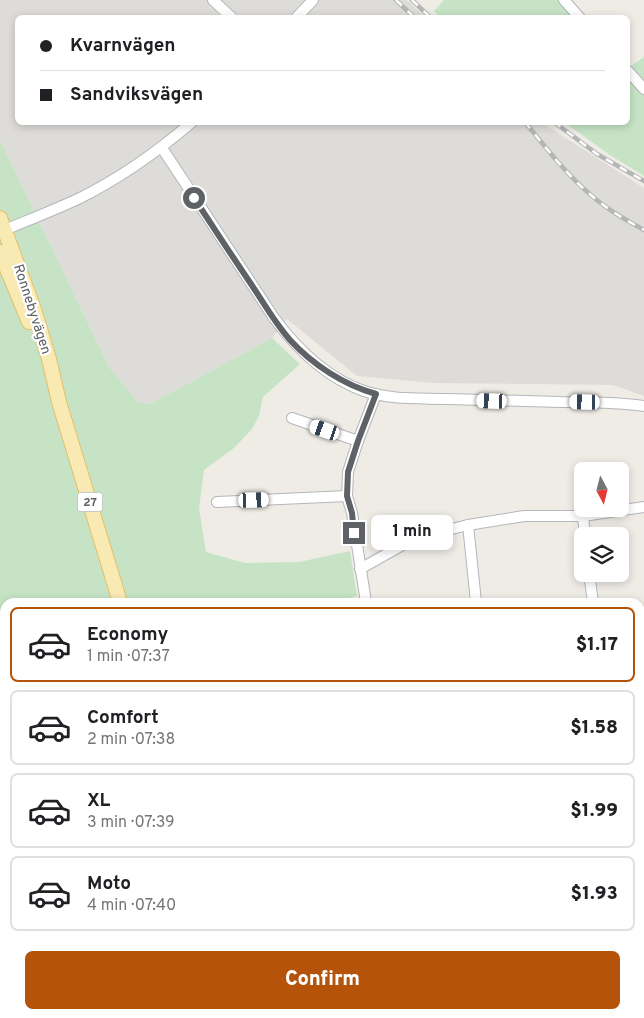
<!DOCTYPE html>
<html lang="en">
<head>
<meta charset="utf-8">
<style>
  :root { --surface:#fff; --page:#f2f2f2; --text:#202124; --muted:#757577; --line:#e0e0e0; --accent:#b45309 }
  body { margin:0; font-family:Overpass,sans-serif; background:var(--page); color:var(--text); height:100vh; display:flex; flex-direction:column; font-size:19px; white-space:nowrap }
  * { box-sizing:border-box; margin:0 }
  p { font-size:16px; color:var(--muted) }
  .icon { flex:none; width:28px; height:28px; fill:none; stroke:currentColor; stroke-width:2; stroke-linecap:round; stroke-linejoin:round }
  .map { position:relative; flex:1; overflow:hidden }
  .sheet { position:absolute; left:0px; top:598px; width:645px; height:421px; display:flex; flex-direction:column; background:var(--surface); border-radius:15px 15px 0 0; box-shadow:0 2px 8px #0003 }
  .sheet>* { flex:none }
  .hud { position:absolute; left:15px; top:15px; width:615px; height:110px; border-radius:8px; box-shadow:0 2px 8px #0003; display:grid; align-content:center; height:110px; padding:0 25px; background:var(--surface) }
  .needle { width:32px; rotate:173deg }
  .fabs { position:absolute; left:574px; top:462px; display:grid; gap:10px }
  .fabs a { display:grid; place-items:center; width:55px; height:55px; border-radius:8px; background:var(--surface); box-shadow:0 2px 8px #0003; font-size:25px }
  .end { position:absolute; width:22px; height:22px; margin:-11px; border:6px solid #5e6165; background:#fff; box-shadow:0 0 0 2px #fff }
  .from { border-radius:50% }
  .bubble { position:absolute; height:35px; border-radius:8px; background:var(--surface); box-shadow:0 2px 8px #0003; font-size:16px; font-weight:800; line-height:35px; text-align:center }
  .car { position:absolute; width:15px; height:30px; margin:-15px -8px; border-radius:6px; box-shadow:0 0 4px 1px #0007; background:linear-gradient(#fff 24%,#345 0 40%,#fff 0 76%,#345 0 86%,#fff 0) }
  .hud b { display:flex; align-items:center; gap:18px; height:48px; font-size:19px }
  .hud b+b { border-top:1px solid var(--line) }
  .hud i { width:12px; height:12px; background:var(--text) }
  ul { padding:9px 0 0; list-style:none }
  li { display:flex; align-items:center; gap:15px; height:75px; margin:0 10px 8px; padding:0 15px; border:2px solid var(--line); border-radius:8px }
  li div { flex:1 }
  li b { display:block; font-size:19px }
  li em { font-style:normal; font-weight:800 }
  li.selected { border-color:var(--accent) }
  li>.icon { width:45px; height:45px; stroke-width:1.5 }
  .cta { display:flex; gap:10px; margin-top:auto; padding:10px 25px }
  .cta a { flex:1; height:58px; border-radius:8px; background:var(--accent); color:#fff; font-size:20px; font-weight:800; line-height:58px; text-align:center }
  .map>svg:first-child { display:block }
  .industrial { fill:#dedcd8 }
  .green { fill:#c6e4c5 }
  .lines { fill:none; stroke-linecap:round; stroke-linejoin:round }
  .minor-casing { stroke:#b3b6ba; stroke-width:12 }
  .major-casing { stroke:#e5be69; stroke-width:16 }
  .minor { stroke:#fff; stroke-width:10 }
  .major { stroke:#f8eab2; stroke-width:14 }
  .rail-casing { stroke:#b4b5b5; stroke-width:4.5 }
  .rail { stroke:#fff; stroke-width:2.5; stroke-dasharray:8; stroke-linecap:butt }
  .route { stroke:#5e6165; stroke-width:6 }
  .labels { text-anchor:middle; stroke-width:4.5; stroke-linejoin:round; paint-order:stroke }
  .shield { fill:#fff; stroke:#8e9093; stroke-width:1 }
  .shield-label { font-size:12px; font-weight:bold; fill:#5e6165 }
  .street-label { font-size:14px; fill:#5e6165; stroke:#fff }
</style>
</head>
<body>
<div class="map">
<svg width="644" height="1018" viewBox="0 0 644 1018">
  <rect width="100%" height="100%" fill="#efece6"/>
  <path class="industrial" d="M0 0H407L425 17 18 18V122L542 123 644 188V396L613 385 434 383 357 376 287 319 272 338 150 404 138 402 109 367 0 140Z"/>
  <g class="green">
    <path d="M444 0H564L580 17 440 18 434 11Z"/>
    <path d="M644 57V176L610 155 565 123 628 122V68Z"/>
    <path d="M0 140 109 367 138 402 150 404 272 338 300 364 263 397 259 416 252 429 234 448 204 470 199 508 206 552 245 563 299 562 350 551 357 596 334 602H5V970L0 968Z"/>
    <path d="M644 631V829H640V635Z"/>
    <path d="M640 890 644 891V989L642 991 640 990Z"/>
    <path d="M126 1014H289L291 1018H127Z"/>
  </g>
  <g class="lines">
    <defs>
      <g id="minor">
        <path d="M213 0 232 18"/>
        <path d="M564 0 580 18"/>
        <path d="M296 18 313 0"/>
        <path d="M628 71 644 89"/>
        <path d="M162 148 274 318C297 349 327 378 364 391 390 400 419 398 447 399 485 400 523 401 561 402 589 402 616 402 644 406"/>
        <path d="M0 232C26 221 52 211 78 199 119 179 157 152 192 122"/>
        <path d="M292 418 358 441"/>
        <path d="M217 502 347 496"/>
        <path d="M583 516 585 536"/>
        <path d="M468 525 476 602"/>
        <path d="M360 569 415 538 468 525 524 516H583L644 507"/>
        <path d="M589 574 593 602"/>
        <path d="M366 602 352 513 347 496 348 472 358 441 376 394"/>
        <path d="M0 1010 5 1011"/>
        <path d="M19 1014 28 1015 61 1014 66 1018"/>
        <path d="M479 1014 481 1018"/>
        <path d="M557 1014 567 1018"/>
      </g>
      <g id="major">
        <path d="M0 218 34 309 49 359 59 402 120 602"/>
        <path d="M0 252 29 322"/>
        <path d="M257 1014 259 1018"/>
      </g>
    </defs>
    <use href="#minor" class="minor-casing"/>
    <use href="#major" class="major-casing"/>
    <use href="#minor" class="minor"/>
    <use href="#major" class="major"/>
    <defs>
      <g id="rail">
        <path d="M396 0 415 18"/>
        <path d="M412 0 431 18"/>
        <path d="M525 122C546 148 567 175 592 196 608 210 626 220 644 230"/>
        <path d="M554 122 597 154 644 181"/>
      </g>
    </defs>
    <use href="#rail" class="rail-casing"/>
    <use href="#rail" class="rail"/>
  </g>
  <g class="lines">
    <path class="route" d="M194 198C212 225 230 253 249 281 262 300 274 322 290 340 313 365 344 385 376 394L358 441 348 472 347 496 352 513 354 533"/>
  </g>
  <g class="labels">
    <rect class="shield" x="77.5" y="492.5" width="25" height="19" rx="4"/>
    <g class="shield-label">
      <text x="90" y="506">27</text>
    </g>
    <g class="street-label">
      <text transform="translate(33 309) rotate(72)" y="5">Ronnebyvägen</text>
    </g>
  </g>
</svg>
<div class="fabs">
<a><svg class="needle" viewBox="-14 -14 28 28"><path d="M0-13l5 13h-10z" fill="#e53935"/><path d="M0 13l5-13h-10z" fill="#757577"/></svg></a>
<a><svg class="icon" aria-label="layers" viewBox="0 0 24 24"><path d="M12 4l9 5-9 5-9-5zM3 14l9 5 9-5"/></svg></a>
</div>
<i class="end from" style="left:194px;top:198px"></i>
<i class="end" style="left:354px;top:533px"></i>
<div class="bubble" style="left:371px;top:515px;width:82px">1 min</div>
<i class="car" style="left:492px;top:401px;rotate:272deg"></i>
<i class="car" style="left:585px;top:402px;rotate:271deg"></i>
<i class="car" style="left:325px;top:430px;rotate:289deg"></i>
<i class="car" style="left:254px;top:500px;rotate:88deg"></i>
<div class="hud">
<b><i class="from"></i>Kvarnvägen</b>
<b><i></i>Sandviksvägen</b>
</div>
<section class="sheet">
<ul>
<li class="selected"><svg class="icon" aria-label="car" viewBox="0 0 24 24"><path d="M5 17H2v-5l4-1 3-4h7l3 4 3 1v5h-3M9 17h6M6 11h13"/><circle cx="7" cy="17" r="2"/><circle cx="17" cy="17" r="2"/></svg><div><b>Economy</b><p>1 min · 07:37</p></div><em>$1.17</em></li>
<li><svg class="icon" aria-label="car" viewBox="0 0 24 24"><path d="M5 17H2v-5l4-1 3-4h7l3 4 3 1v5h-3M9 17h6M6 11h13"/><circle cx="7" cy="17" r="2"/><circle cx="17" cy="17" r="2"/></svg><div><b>Comfort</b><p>2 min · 07:38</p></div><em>$1.58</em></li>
<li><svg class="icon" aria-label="car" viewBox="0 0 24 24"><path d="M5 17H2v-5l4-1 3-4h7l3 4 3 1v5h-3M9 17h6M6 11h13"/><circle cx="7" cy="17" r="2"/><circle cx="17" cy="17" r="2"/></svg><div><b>XL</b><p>3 min · 07:39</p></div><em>$1.99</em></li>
<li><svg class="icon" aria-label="car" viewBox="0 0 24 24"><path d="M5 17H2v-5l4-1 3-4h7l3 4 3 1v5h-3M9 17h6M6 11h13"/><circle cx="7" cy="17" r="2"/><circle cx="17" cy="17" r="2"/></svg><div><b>Moto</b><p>4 min · 07:40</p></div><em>$1.93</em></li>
</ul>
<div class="cta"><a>Confirm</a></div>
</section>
</div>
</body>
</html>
